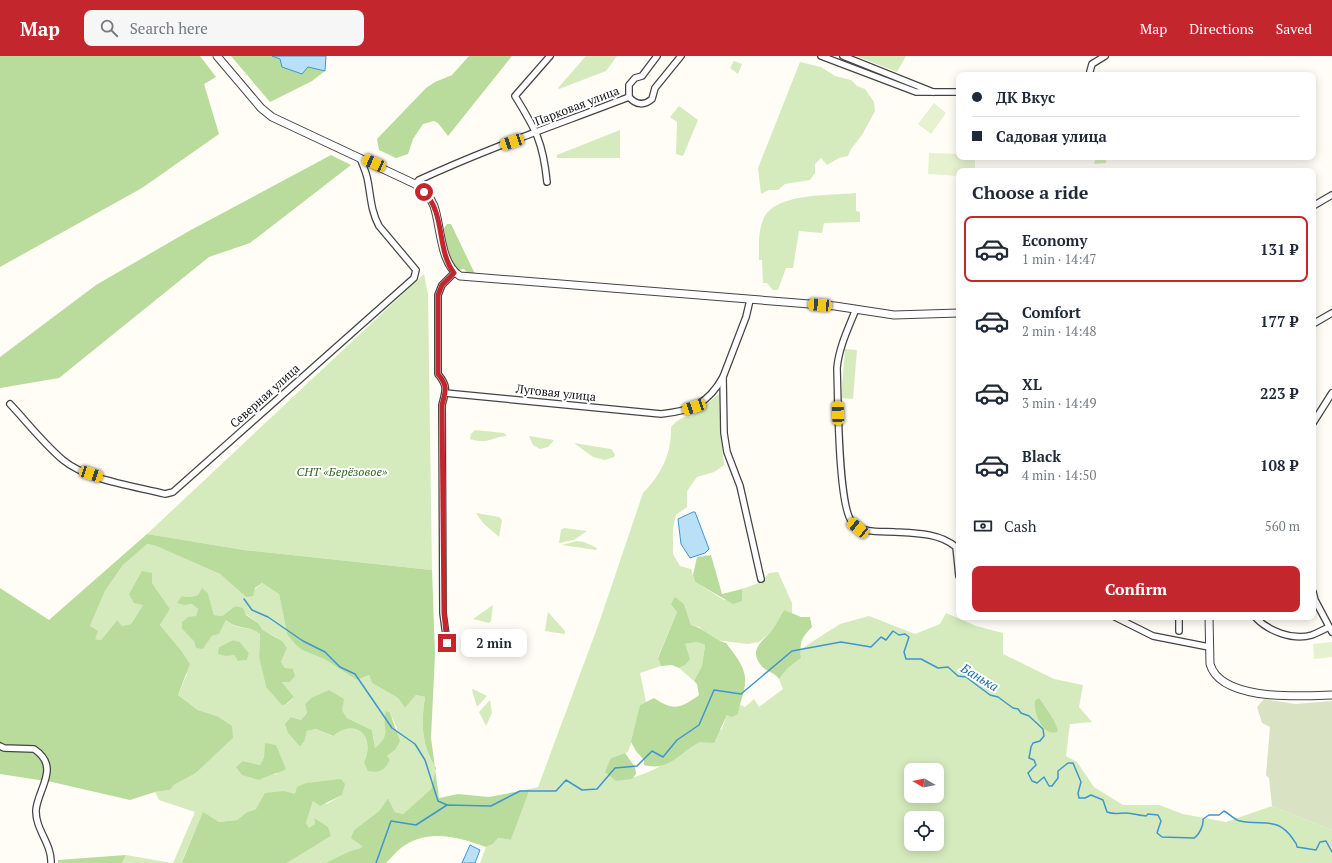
<!DOCTYPE html>
<html lang="en">
<head>
<meta charset="utf-8">
<style>
  :root { --surface:#fff; --page:#f6f6f7; --text:#1f2937; --muted:#747a83; --line:#e0e1e3; --accent:#c4262e }
  body { margin:0; font-family:"PT Serif",serif; background:var(--page); color:var(--text); height:100vh; display:flex; flex-direction:column; font-size:15px; white-space:nowrap }
  * { box-sizing:border-box; margin:0 }
  p { font-size:13px; color:var(--muted) }
  .icon { flex:none; width:22px; height:22px; fill:none; stroke:currentColor; stroke-width:2; stroke-linecap:round; stroke-linejoin:round }
  .map { position:relative; flex:1; overflow:hidden }
  .drawer { position:absolute; left:956px; top:112px; width:360px; height:452px; display:flex; flex-direction:column; background:var(--surface); border-radius:8px; box-shadow:0 2px 10px #0003 }
  .drawer>* { flex:none }
  .guide { position:absolute; left:956px; top:16px; width:360px; height:88px; border-radius:8px; box-shadow:0 2px 10px #0003; display:grid; align-content:center; height:88px; padding:0 16px; background:var(--surface) }
  .needle { width:26px; rotate:279deg }
  .buttons { position:absolute; left:904px; top:707px; display:grid; gap:8px }
  .buttons a { display:grid; place-items:center; width:40px; height:40px; border-radius:8px; background:var(--surface); box-shadow:0 2px 10px #0003; font-size:20px }
  .end { position:absolute; width:18px; height:18px; margin:-9px; border:5px solid #c4262e; background:#fff; box-shadow:0 0 0 2px #fff }
  .from { border-radius:50% }
  .bubble { position:absolute; height:28px; border-radius:8px; background:var(--surface); box-shadow:0 2px 10px #0003; font-size:13px; font-weight:700; line-height:28px; text-align:center }
  .car { position:absolute; width:12px; height:24px; margin:-12px -6px; border-radius:5px; box-shadow:0 0 3px 1px #0007; background:linear-gradient(#f5c518 24%,#345 0 40%,#f5c518 0 76%,#345 0 86%,#f5c518 0) }
  .guide b { display:flex; align-items:center; gap:14px; height:38px; font-size:15px }
  .guide b+b { border-top:1px solid var(--line) }
  .guide i { width:10px; height:10px; background:var(--text) }
  ul { padding:0; list-style:none }
  li { display:flex; align-items:center; gap:12px; height:66px; margin:0 8px 6px; padding:0 8px; border:2px solid transparent; border-radius:8px }
  li div { flex:1 }
  li b { display:block; font-size:15px }
  li em { font-style:normal; font-weight:700 }
  li.on { border-color:var(--accent) }
  li>.icon { width:36px; height:36px; stroke-width:1.5 }
  h2 { padding:0 16px; font-size:18px; line-height:48px }
  .pay { display:flex; align-items:center; gap:10px; height:44px; padding:0 16px; font-size:15px }
  .pay p { margin-inline-start:auto }
  .button { display:flex; gap:8px; margin-top:auto; padding:8px 16px }
  .button a { flex:1; height:46px; border-radius:8px; background:var(--accent); color:#fff; font-size:16px; font-weight:700; line-height:46px; text-align:center }
  header { display:flex; align-items:center; gap:24px; box-sizing:border-box; height:56px; padding:0 20px; background:var(--accent); color:#fff }
  header strong { font-size:19px }
  nav { display:flex; gap:22px; margin-inline-start:auto; font-size:14px }
  .search { width:280px; height:36px; background:var(--page); display:flex; align-items:center; gap:10px; box-sizing:border-box; padding:0 14px; border-radius:8px; color:var(--muted); font-size:15px }
  .map>svg:first-child { display:block }
  .green { fill:#d5ebbd; fill-rule:evenodd }
  .forest { fill:#b9dc9c }
  .cemetery { fill:#d9e3c4 }
  .pitch { fill:#e6f2cf }
  .water { fill:#b9e0f7; stroke:#3f96cf }
  .lines { fill:none; stroke-linecap:round; stroke-linejoin:round }
  .stream { stroke:#3f96cf; stroke-width:1.5 }
  .minor-casing { stroke:#444; stroke-width:8 }
  .tertiary-casing { stroke:#444; stroke-width:9 }
  .minor { stroke:#fff; stroke-width:5.5 }
  .tertiary { stroke:#fff; stroke-width:7 }
  .route { stroke:#c4262e; stroke-width:5 }
  .labels { text-anchor:middle; stroke-width:4; stroke-linejoin:round; paint-order:stroke }
  .street-label { font-size:12px; fill:#111; stroke:#fff }
  .park-label { font-size:12px; font-style:italic; fill:#2f6b1f; stroke:#fff }
  .water-label { font-size:13px; font-style:italic; fill:#1768a6; stroke:#fff }
</style>
</head>
<body>
<header>
<strong>Map</strong>
<div class="search"><svg class="icon" aria-label="search" viewBox="0 0 24 24"><circle cx="10" cy="10" r="6"/><path d="M15 15l6 6"/></svg>Search here</div>
<nav><a>Map</a><a>Directions</a><a>Saved</a></nav>
</header>
<div class="map">
<svg width="1332" height="807" viewBox="0 0 1332 807">
  <rect width="100%" height="100%" fill="#fffdf5"/>
  <g class="green">
    <path d="M586 0H617L606 15 559 33 558 32Z"/>
    <path d="M856 0H906L897 16Z"/>
    <path d="M734 5 742 8 738 18 730 12Z"/>
    <path d="M800 6 821 11 835 20 851 24 857 30 865 33 874 46 875 55 862 79 851 93 848 100 839 102 827 109 821 102 815 108V117L810 124 785 128 778 134H769L761 138 758 112Z"/>
    <path d="M679 50 698 64 683 100 676 98 677 66 670 61Z"/>
    <path d="M620 74V102H557V99Z"/>
    <path d="M1096 101H1106V107L1094 108Z"/>
    <path d="M856 137V155L860 156V166L824 167 822 177 799 175 793 212H786L778 234H773L767 227H763L762 204H759C759 191 758 176 763 164 774 136 830 140 856 137Z"/>
    <path d="M424 218 428 239 432 514 244 494 147 478Z"/>
    <path d="M845 293 857 294 853 343 841 342Z"/>
    <path d="M721 336 720 372 724 409 714 416 697 421 687 435V451L676 459 673 472V498L680 510 691 513 695 526 724 544 742 545V533L761 526 769 517 778 516 792 547V559L784 554 772 575 759 586 748 588 715 584 699 571 691 569 684 548 675 542 677 556 658 601 661 610 640 617 646 646 640 649 635 676 628 696 611 702 616 725C646 721 668 707 691 690 701 684 712 679 722 673L727 659 739 648 745 651 754 643 759 651 783 633 779 623 788 612 801 602V593L840 568 869 560 915 578 940 568 946 557 976 570 1003 577V598L1054 623 1083 629 1079 651 1092 666 1070 668 1066 700 1077 706 1094 731 1123 749H1159L1183 758 1226 766 1272 750 1332 774V807H480L486 791 493 788 498 782 511 784 530 733 538 731 599 567 643 437C661 419 672 397 671 371 677 365 682 360 691 361ZM911 714H937V740H911ZM911 762H937V788H911Z"/>
    <path d="M475 374 504 377 507 380C491 381 488 389 470 383L471 378Z"/>
    <path d="M529 380 554 384 548 391 540 393 533 389Z"/>
    <path d="M574 387 611 393 615 398 614 401 605 404 593 401Z"/>
    <path d="M476 457 499 461 502 464 499 481 483 467Z"/>
    <path d="M564 472 587 475 574 484 559 487 561 474Z"/>
    <path d="M577 485 584 486 597 492 596 494 562 489Z"/>
    <path d="M146 488 156 490 220 518 246 541 262 527 279 538 287 578 302 594 324 603 357 624 369 619 372 627 398 642 405 652 416 639 425 641C421 665 421 691 436 712L431 733 403 758 395 756 388 742 379 755 354 774 362 790 361 792 350 795 325 807H287L331 780 314 763 315 768 309 773 306 767 313 745 327 748 342 739 295 738 247 756 237 764 219 766 203 757 182 805 184 807H173L195 756 159 744 155 736 170 734 174 729 196 717 233 682 217 660 198 654 178 639 187 618 180 593 160 569 170 553 152 527 143 549 131 568 122 570 116 565 101 584 95 583 90 570 105 535 123 509ZM203 533 208 537 214 559 222 560 235 550 258 567 263 574 276 581 287 592 281 606 285 612 282 626 294 641 287 648 266 631 259 600 260 578C249 569 236 575 226 564L219 578 212 580 203 593 182 573 196 560 198 553 192 548 185 549 182 540 190 541 198 539ZM233 584 240 586 249 597 247 604 238 605 234 599 219 591ZM311 642 342 654 347 662 372 674 375 692C387 680 387 679 384 662L390 657 397 672 395 694 387 700 364 706C376 681 356 661 332 680L316 673 307 675 305 684 300 691 288 677 291 661 301 664 307 657 305 648ZM266 687 277 718 268 719 259 724 243 705 260 709 264 701Z"/>
    <path d="M493 549 491 565 489 567 473 563Z"/>
    <path d="M548 556 565 575V578L545 575Z"/>
    <path d="M697 586 705 589 702 610 694 625 679 612 685 609V588Z"/>
    <path d="M473 633 487 640 477 651 472 634Z"/>
    <path d="M490 644 492 657 486 670 479 656Z"/>
    <path d="M126 799 172 807H122Z"/>
  </g>
  <g class="forest">
    <path d="M0 0H200L216 21 204 28 219 78 142 132 0 211Z"/>
    <path d="M231 0H272L325 15 312 25 270 46Z"/>
    <path d="M469 0H512L448 80 438 67 434 65 423 68 413 83 408 98 396 102 379 94 377 83 426 32 435 26 452 19Z"/>
    <path d="M331 99 351 109 250 187 209 201 59 322 0 332V301L96 229 189 175Z"/>
    <path d="M447 168H451L475 218 467 217 464 213 458 214C447 206 445 184 444 172Z"/>
    <path d="M147 478 244 494 432 514 435 598 431 682 439 742 458 738 489 741 530 733 511 784 498 782 493 788 486 791C461 782 432 773 407 788 399 792 392 801 386 807H325L350 795 361 792 362 790 351 782 354 774 379 755 388 742 395 756 403 758 431 733 436 712C421 690 421 666 425 641L416 639 405 652 398 642 372 627 369 619 357 624 324 603 302 594 296 589 287 578 279 538 262 527 255 532 253 540 246 541 220 518 156 490 147 488 123 509 105 535 90 570 98 575 95 583 101 584 117 564 122 570 131 568 143 549 134 547 129 538 142 515 152 517V527L170 553 160 569 180 593 190 608 178 639 198 654 217 660 232 670 233 682 196 717 174 729 170 734 155 736 130 744 52 726 0 718V532L49 564Z"/>
    <path d="M711 499 722 538 742 533V545L733 548 695 526 693 519 697 501Z"/>
    <path d="M202 532 208 537 214 559 222 560 235 550 243 552 246 559 258 567 263 574 282 585 287 592 281 606 285 612 293 613 295 620 290 626H282L294 641 286 648 282 649 266 631 259 601 260 578C249 569 236 574 226 564L219 578 212 580 203 593 196 592 194 585 182 573V566L188 561 196 560 198 553 192 548 185 549 177 547 182 540 190 541 198 539Z"/>
    <path d="M675 541 684 548 691 569C704 572 712 583 726 587 735 599 747 612 745 628 744 639 739 648 738 658L732 661 727 659 714 687 700 686C679 696 670 716 644 709V704L636 695 631 686 640 649 654 642C673 655 680 653 699 639L697 628 694 625 702 610 705 589 697 586 685 588 690 603 685 609 679 612 672 609 661 610 658 602 677 556 671 548Z"/>
    <path d="M784 554 801 561H810L812 571C800 583 800 586 801 602L788 612 779 623C774 616 764 615 760 608 748 592 766 583 773 573 777 567 780 560 784 554Z"/>
    <path d="M233 584 240 586 249 597 247 604 238 605 234 599 226 600 218 598 219 591Z"/>
    <path d="M329 634 344 643 342 654 347 662 372 674 375 692C394 675 380 673 386 655L390 657 400 685 395 694 387 700 390 704C384 715 379 717 368 715L364 706C376 681 356 661 333 680L316 673 307 675 305 684 300 691 288 677 285 668 291 661 301 664 307 657 305 648 311 642Z"/>
    <path d="M1039 642C1045 651 1056 665 1058 675 1044 683 1033 657 1035 645Z"/>
    <path d="M265 687 276 689 286 713C277 718 268 719 259 724L242 719 236 711 243 705 260 709 264 701Z"/>
    <path d="M625 697 635 711 636 718 632 723 616 725 605 716 611 702Z"/>
    <path d="M341 723 345 728 342 739 320 750 313 745 306 767 309 772 315 768 314 762 328 771 331 780 287 807H184L182 806 203 756 219 766 237 764 247 756 256 753 265 737 284 735 295 738 297 731 306 727Z"/>
    <path d="M126 799 122 807H58V804Z"/>
  </g>
  <path class="cemetery" d="M1264 643 1295 648 1332 645V774L1272 750 1269 722 1266 719 1270 671 1262 667 1257 651Z"/>
  <g class="pitch">
    <path d="M934 47 946 57 931 78 918 68Z"/>
    <path d="M929 97 959 98V101H975V115H959V120L928 118Z"/>
    <path d="M1332 586V601L1314 603 1313 588Z"/>
  </g>
  <g class="water">
    <path d="M272 0H326L325 15 308 11 302 18 282 11 280 3Z"/>
    <path d="M693 456H695L709 493 705 497 690 502 681 488 678 463Z"/>
    <path d="M470 789 480 794 475 807H462Z"/>
  </g>
  <g class="lines">
    <g class="stream">
      <path d="M244 543 252 554 268 561 303 585 325 596 340 611 355 618 392 672 415 688 425 704 438 745 447 749"/>
      <path d="M376 807 391 765 416 769 447 749 491 750 520 735H556L566 724 582 734 597 733 615 712 637 710 652 695 663 701 677 684 699 669 714 634 741 638 792 595 841 586 871 591 881 581 886 584 893 575 899 579 905 578 909 581 904 596 906 603H921L938 612 948 611 958 620 966 621 990 639 998 641 1013 652 1018 653 1021 657 1029 660 1043 673 1044 680 1040 685 1033 687 1031 691 1029 702 1034 704 1036 709 1028 717 1032 725 1037 727 1044 721 1049 730H1052L1058 722V715L1068 707H1073L1081 726 1078 737 1079 742H1085L1091 739 1103 744 1107 756C1115 759 1118 757 1126 757 1133 757 1140 760 1146 760L1148 758 1158 759 1161 765 1157 777 1162 781 1194 782C1199 779 1204 769 1203 763L1209 759H1219L1224 755C1230 758 1234 764 1240 765 1264 770 1277 760 1293 783 1295 787 1297 787 1297 791L1316 794 1320 786 1326 785 1332 796"/>
    </g>
    <defs>
      <g id="minor">
        <path d="M657 0 642 20 635 22 629 29V41C636 49 644 50 652 43L655 32 681 0"/>
        <path d="M821 0 916 36H959"/>
        <path d="M843 0 933 36"/>
        <path d="M1089 19 1092 8 1105 0"/>
        <path d="M547 126C543 86 536 74 515 40L550 0"/>
        <path d="M415 128 419 124C488 92 559 68 629 41"/>
        <path d="M1313 150 1332 139"/>
        <path d="M750 244 746 261 723 321 724 377 727 396 740 430 761 523"/>
        <path d="M856 253C848 273 839 291 837 312 838 339 838 450 852 466 862 478 882 475 895 476 915 477 940 477 956 491L959 520"/>
        <path d="M1313 268 1332 257"/>
        <path d="M445 337 661 358C691 355 708 348 723 321"/>
        <path d="M10 348C27 366 43 387 63 404 87 424 134 430 165 438L173 436 414 222 416 214 379 170C371 155 371 142 368 126 367 118 363 109 360 102"/>
        <path d="M1313 367 1332 337"/>
        <path d="M1313 536 1315 544 1332 576"/>
        <path d="M1115 561 1153 580 1209 591"/>
        <path d="M1255 561C1268 575 1293 585 1312 579 1317 577 1323 574 1329 571"/>
        <path d="M1179 575V561"/>
        <path d="M447 587 443 557 442 349C446 334 448 330 438 318V239L442 229 454 217"/>
        <path d="M0 690 4 692 34 693C61 711 38 732 36 754 35 773 52 788 51 807"/>
      </g>
      <g id="tertiary">
        <path d="M217 0 261 52 272 61 415 128 430 142 434 150C441 170 440 208 460 220L835 250 894 259 959 257"/>
        <path d="M1209 561 1210 608C1221 646 1302 640 1332 639"/>
      </g>
    </defs>
    <use href="#minor" class="minor-casing"/>
    <use href="#tertiary" class="tertiary-casing"/>
    <use href="#minor" class="minor"/>
    <use href="#tertiary" class="tertiary"/>
  </g>
  <g class="lines">
    <path class="route" d="M424 136C446 158 436 193 454 217L442 229 438 239V318C448 330 446 334 442 349L444 557 447 587"/>
  </g>
  <g class="labels">
    <g class="street-label">
      <text transform="translate(577 50) rotate(-21)" y="4">Парковая улица</text>
      <text transform="translate(556 337) rotate(6)" y="4">Луговая улица</text>
      <text transform="translate(265 340) rotate(-42)" y="4">Северная улица</text>
    </g>
    <g class="park-label">
      <text x="342" y="420">СНТ «Берёзовое»</text>
    </g>
    <g class="water-label">
      <text transform="translate(980 621) rotate(31)" y="5">Банька</text>
    </g>
  </g>
</svg>
<div class="buttons">
<a><svg class="needle" viewBox="-14 -14 28 28"><path d="M0-13l5 13h-10z" fill="#e53935"/><path d="M0 13l5-13h-10z" fill="#747a83"/></svg></a>
<a><svg class="icon" aria-label="locate" viewBox="0 0 24 24"><circle cx="12" cy="12" r="6"/><path d="M12 2v4M12 18v4M2 12h4M18 12h4"/></svg></a>
</div>
<i class="end from" style="left:424px;top:136px"></i>
<i class="end" style="left:447px;top:587px"></i>
<div class="bubble" style="left:461px;top:573px;width:66px">2 min</div>
<i class="car" style="left:512px;top:86px;rotate:251deg"></i>
<i class="car" style="left:374px;top:107px;rotate:294deg"></i>
<i class="car" style="left:820px;top:249px;rotate:274deg"></i>
<i class="car" style="left:694px;top:351px;rotate:252deg"></i>
<i class="car" style="left:838px;top:357px;rotate:358deg"></i>
<i class="car" style="left:91px;top:418px;rotate:108deg"></i>
<i class="car" style="left:858px;top:472px;rotate:309deg"></i>
<div class="guide">
<b><i class="from"></i>ДК Вкус</b>
<b><i></i>Садовая улица</b>
</div>
<section class="drawer">
<h2>Choose a ride</h2>
<ul>
<li class="on"><svg class="icon" aria-label="car" viewBox="0 0 24 24"><path d="M5 17H2v-5l4-1 3-4h7l3 4 3 1v5h-3M9 17h6M6 11h13"/><circle cx="7" cy="17" r="2"/><circle cx="17" cy="17" r="2"/></svg><div><b>Economy</b><p>1 min · 14:47</p></div><em>131 ₽</em></li>
<li><svg class="icon" aria-label="car" viewBox="0 0 24 24"><path d="M5 17H2v-5l4-1 3-4h7l3 4 3 1v5h-3M9 17h6M6 11h13"/><circle cx="7" cy="17" r="2"/><circle cx="17" cy="17" r="2"/></svg><div><b>Comfort</b><p>2 min · 14:48</p></div><em>177 ₽</em></li>
<li><svg class="icon" aria-label="car" viewBox="0 0 24 24"><path d="M5 17H2v-5l4-1 3-4h7l3 4 3 1v5h-3M9 17h6M6 11h13"/><circle cx="7" cy="17" r="2"/><circle cx="17" cy="17" r="2"/></svg><div><b>XL</b><p>3 min · 14:49</p></div><em>223 ₽</em></li>
<li><svg class="icon" aria-label="car" viewBox="0 0 24 24"><path d="M5 17H2v-5l4-1 3-4h7l3 4 3 1v5h-3M9 17h6M6 11h13"/><circle cx="7" cy="17" r="2"/><circle cx="17" cy="17" r="2"/></svg><div><b>Black</b><p>4 min · 14:50</p></div><em>108 ₽</em></li>
</ul>
<div class="pay"><svg class="icon" aria-label="cash" viewBox="0 0 24 24"><path d="M3 7h18v10H3z"/><circle cx="12" cy="12" r="2"/></svg>Cash<p>560 m</p></div>
<div class="button"><a>Confirm</a></div>
</section>
</div>
</body>
</html>
